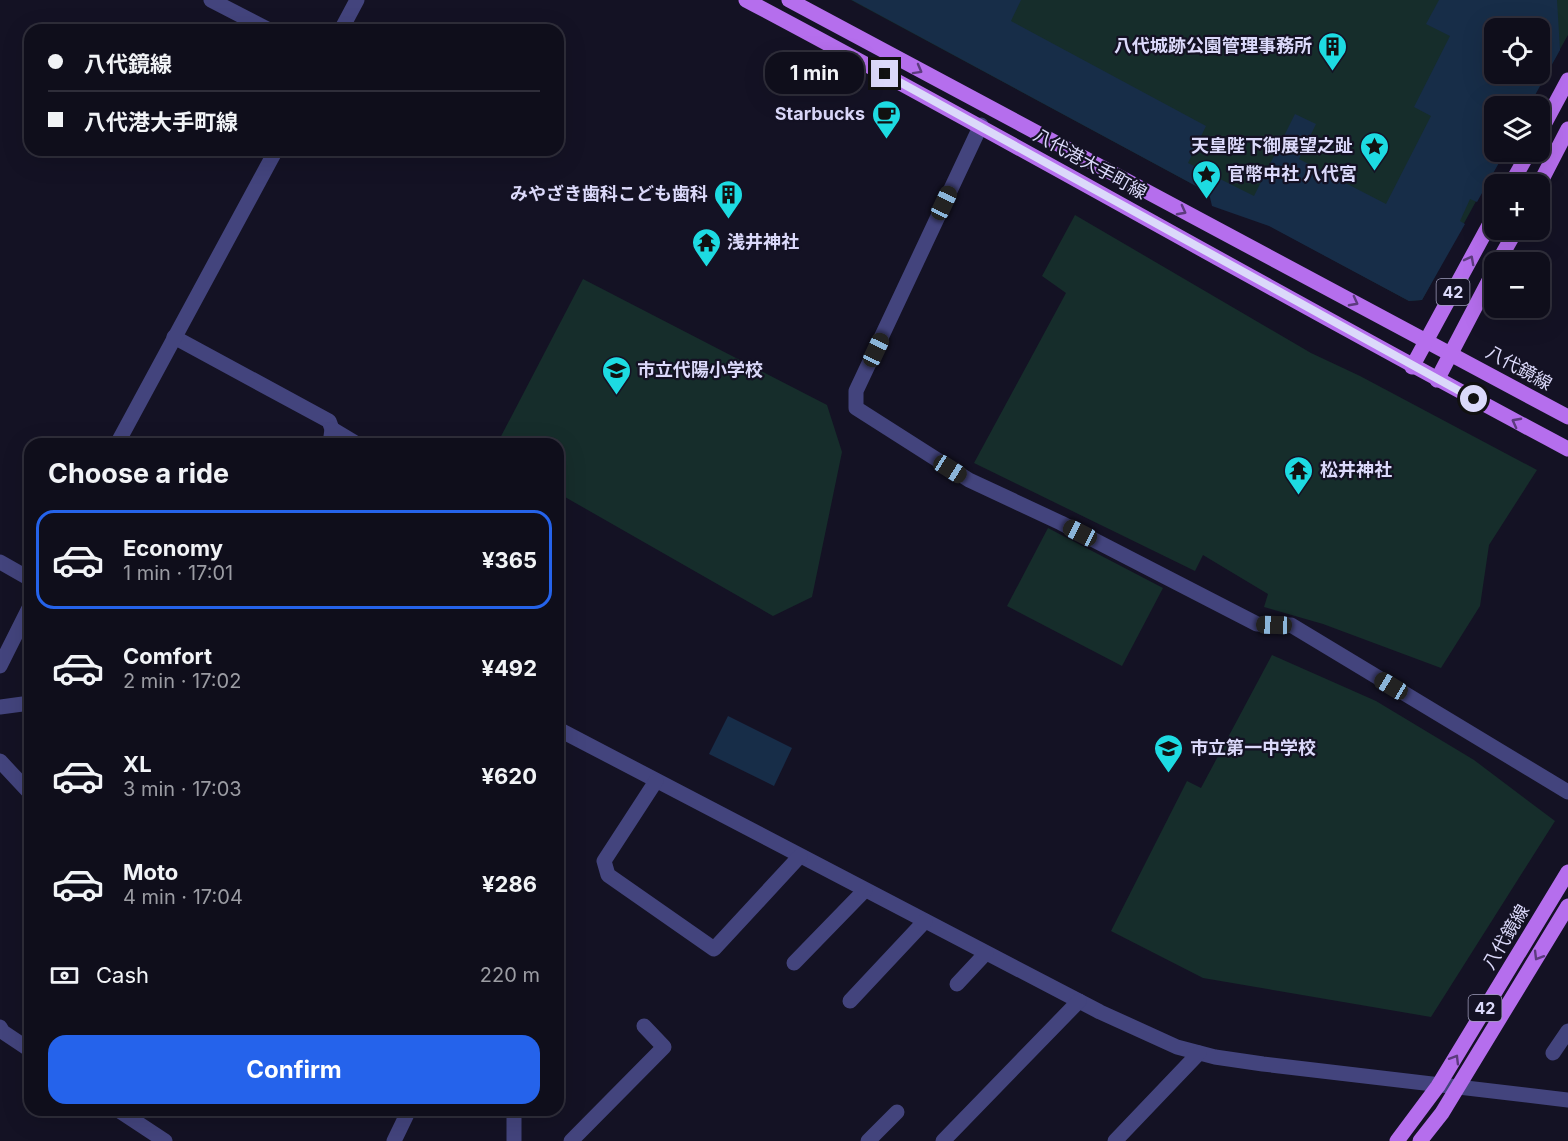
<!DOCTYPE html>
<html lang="en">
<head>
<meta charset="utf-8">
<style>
  :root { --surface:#0f0e1b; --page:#1d1c28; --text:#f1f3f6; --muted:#9b9ca3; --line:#2f2e3a; --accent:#2563eb }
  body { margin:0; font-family:Inter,"Noto Sans JP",sans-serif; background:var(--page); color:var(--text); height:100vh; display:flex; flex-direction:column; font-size:22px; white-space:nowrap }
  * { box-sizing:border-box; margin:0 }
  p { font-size:20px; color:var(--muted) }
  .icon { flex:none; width:33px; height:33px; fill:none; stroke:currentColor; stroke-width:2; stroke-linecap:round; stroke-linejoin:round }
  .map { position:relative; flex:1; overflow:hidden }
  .details { position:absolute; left:24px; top:438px; width:540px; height:678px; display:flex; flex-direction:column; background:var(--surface); border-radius:18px; box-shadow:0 6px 24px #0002,0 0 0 2px var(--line) }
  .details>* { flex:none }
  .top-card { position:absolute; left:24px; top:24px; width:540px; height:132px; border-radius:18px; box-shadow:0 6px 24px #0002,0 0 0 2px var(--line); display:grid; align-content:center; height:132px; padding:0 24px; background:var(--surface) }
  .controls { position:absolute; left:1484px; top:18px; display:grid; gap:12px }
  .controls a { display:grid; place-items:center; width:66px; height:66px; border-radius:12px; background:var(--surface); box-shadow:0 6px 24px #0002,0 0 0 2px var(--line); font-size:30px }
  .end { position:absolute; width:27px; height:27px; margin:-14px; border:8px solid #dbd9fa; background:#111; box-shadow:0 0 0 3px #111 }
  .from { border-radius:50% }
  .bubble { position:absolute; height:42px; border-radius:18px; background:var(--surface); box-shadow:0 6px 24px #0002,0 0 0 2px var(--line); font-size:20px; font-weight:700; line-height:42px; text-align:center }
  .car { position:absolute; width:18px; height:36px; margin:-18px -9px; border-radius:8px; box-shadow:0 0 4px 2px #0007; background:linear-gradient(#222 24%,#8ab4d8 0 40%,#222 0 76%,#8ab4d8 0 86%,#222 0) }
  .top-card b { display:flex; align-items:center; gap:21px; height:57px; font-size:22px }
  .top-card b+b { border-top:2px solid var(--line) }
  .top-card i { width:15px; height:15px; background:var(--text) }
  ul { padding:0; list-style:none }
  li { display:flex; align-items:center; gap:18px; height:99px; margin:0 12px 9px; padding:0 12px; border:3px solid transparent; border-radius:18px }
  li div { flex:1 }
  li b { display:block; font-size:22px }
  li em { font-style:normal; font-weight:700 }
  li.active { border-color:var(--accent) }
  li>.icon { width:54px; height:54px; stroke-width:1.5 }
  h2 { padding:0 24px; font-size:27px; line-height:72px }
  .pay { display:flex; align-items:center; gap:15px; height:66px; padding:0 24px; font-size:22px }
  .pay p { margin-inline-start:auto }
  .action { display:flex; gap:12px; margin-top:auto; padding:12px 24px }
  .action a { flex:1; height:69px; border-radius:18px; background:var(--accent); color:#fff; font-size:24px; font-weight:700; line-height:69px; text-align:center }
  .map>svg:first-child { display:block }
  .green { fill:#162d2b; fill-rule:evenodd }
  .water { fill:#172d48; fill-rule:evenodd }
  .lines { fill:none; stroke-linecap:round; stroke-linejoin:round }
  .minor { stroke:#43447d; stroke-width:15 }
  .major { stroke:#b56eed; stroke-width:15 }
  .oneway { stroke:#5c3b7e }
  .route { stroke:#dbd9fa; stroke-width:8 }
  .labels { text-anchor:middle; stroke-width:4.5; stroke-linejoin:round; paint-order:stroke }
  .shield { fill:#141224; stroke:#9f9dba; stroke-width:1.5 }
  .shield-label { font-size:16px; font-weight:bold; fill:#dbd9fa }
  .poi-label { font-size:18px; font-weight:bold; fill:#dbd9fa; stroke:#141224; text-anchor:start }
  .street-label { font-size:18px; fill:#dbd9fa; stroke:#141224 }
</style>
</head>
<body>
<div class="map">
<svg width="1568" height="1141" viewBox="0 0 1568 1141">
  <rect width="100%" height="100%" fill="#141224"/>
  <g class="green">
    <path d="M851 0H1568V35L1528 106H1494V152H1503L1422 300 1409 301ZM1494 28H1539V74H1494Z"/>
    <path d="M1075 215 1311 353 1360 376 1537 470 1489 545 1480 606 1441 668 1323 624 1264 607 1268 594 1203 555 1195 571 974 463 1066 293 1042 276Z"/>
    <path d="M583 279 827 405 842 452 812 597 773 616 558 493V444H497Z"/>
    <path d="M1048 528 1163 588 1122 666 1007 606Z"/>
    <path d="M1272 655 1376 701 1474 760 1555 821 1431 1017 1203 978 1111 931 1187 781 1201 788Z"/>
  </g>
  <g class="water">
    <path d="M852 0H1021L1011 21 1206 126 1188 163 1254 196 1295 114 1316 124 1299 159 1386 204 1431 116 1414 107 1450 36 1426 24 1439 0H1557L1560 50 1529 106H1494V152H1505L1477 202 1470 199 1460 221 1465 224 1422 300 1409 301 1269 226 1212 206 1209 193ZM1494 28H1539V74H1494Z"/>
    <path d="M728 716 792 748 774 786 709 754Z"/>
  </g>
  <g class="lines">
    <g class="minor">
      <path d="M211 0 269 30"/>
      <path d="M341 30 357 0"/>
      <path d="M981 125 856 391V408L969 480 1061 523 1257 624 1291 625 1568 792"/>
      <path d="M174 337 329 421 332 429 330 444"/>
      <path d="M332 429 357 444"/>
      <path d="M117 444 276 150"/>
      <path d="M0 562 30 579"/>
      <path d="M0 666 30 606"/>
      <path d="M0 707 30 703"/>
      <path d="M558 729 1100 1012 1177 1047 1215 1057 1263 1064 1568 1100"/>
      <path d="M0 761 30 793"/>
      <path d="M656 781 604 861 608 875 714 949 800 856"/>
      <path d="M794 963 865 890"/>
      <path d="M957 984 986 953"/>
      <path d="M850 1001 925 921"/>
      <path d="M0 1027 3 1032 30 1050"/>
      <path d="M1553 1053 1568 1031"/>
      <path d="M118 1110 165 1141"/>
      <path d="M514 1110V1141"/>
      <path d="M394 1141 409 1110"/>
      <path d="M571 1141 664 1047 644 1026"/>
      <path d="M868 1141 897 1112"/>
      <path d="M943 1141 1079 1001"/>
      <path d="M1115 1141 1199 1053"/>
    </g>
    <g class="major">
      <path d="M746 0C1022 146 1292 303 1568 449"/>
      <path d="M789 0 1568 417"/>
      <path d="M1539 134 1568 80"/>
      <path d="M1511 184 1529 152"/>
      <path d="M1539 185 1568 129"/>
      <path d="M1498 262 1516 230"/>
      <path d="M1412 367 1494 216"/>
      <path d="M1437 380 1494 271"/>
      <path d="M1397 1141 1438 1086 1568 872"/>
      <path d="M1420 1141 1442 1113 1568 906"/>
    </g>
  </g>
  <defs><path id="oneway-chevron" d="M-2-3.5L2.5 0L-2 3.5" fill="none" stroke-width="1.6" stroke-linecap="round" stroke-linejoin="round" transform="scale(1.5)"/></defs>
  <g class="oneway">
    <use href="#oneway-chevron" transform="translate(918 70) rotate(29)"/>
    <use href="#oneway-chevron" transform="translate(1182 211) rotate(28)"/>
    <use href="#oneway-chevron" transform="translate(1470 260) rotate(-62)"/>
    <use href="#oneway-chevron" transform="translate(1354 302) rotate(28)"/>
    <use href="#oneway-chevron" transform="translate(1516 422) rotate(-152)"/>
    <use href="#oneway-chevron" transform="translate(1538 956) rotate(121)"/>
    <use href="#oneway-chevron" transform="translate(1455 1059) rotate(-59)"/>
  </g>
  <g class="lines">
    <path class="route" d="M885 74 1474 399"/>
  </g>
  <defs>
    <symbol id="building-pin" viewBox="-11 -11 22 30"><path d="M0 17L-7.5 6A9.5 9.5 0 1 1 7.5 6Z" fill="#1ddbe2" stroke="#141224"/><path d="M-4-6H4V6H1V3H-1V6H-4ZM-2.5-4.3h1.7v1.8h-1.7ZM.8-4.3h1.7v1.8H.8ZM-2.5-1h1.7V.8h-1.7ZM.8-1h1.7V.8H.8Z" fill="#111"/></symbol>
    <symbol id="cafe-pin" viewBox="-11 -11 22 30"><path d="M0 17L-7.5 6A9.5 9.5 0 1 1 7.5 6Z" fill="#1ddbe2" stroke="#141224"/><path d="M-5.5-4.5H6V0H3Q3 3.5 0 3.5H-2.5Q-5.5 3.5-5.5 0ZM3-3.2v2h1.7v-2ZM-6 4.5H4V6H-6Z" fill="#111"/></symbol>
    <symbol id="sight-pin" viewBox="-11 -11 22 30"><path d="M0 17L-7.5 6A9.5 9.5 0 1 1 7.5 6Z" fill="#1ddbe2" stroke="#141224"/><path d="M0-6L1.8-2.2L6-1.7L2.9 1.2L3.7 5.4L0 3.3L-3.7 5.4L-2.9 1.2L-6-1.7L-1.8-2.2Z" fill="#111"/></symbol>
    <symbol id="temple-pin" viewBox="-11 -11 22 30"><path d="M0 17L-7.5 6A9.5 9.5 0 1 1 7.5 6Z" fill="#1ddbe2" stroke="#141224"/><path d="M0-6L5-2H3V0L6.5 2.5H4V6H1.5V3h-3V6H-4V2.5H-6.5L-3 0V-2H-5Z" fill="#111"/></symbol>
    <symbol id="school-pin" viewBox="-11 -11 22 30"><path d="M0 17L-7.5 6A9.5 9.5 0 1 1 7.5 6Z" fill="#1ddbe2" stroke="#141224"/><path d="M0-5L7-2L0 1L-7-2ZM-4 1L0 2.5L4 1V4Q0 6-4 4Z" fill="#111"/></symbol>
  </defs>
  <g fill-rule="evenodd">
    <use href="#building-pin" x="1316" y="30" width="33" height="45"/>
    <use href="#cafe-pin" x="870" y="98" width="33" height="45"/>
    <use href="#sight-pin" x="1358" y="130" width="33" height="45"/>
    <use href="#sight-pin" x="1190" y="158" width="33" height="45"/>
    <use href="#building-pin" x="712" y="178" width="33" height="45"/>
    <use href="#temple-pin" x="690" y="226" width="33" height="45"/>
    <use href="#school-pin" x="600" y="354" width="33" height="45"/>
    <use href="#temple-pin" x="1282" y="454" width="33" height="45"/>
    <use href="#school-pin" x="1152" y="732" width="33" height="45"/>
  </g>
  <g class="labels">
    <g class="shield">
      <rect x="1436.5" y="279" width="33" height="26" rx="4.5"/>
      <rect x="1468.5" y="995" width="33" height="26" rx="4.5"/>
    </g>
    <g class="shield-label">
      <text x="1453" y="298">42</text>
      <text x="1485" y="1014">42</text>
    </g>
    <g class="poi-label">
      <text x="1312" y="52" text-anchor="end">八代城跡公園管理事務所</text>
      <text x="865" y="120" text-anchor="end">Starbucks</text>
      <text x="1353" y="152" text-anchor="end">天皇陛下御展望之趾</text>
      <text x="1227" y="180">官幣中社 八代宮</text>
      <text x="708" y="200" text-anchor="end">みやざき歯科こども歯科</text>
      <text x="727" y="248">浅井神社</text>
      <text x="637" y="376">市立代陽小学校</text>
      <text x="1320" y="476">松井神社</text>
      <text x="1190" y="754">市立第一中学校</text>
    </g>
    <g class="street-label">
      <text transform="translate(1090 164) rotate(29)" y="6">八代港大手町線</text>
      <text transform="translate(1519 368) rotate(29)" y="6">八代鏡線</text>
      <text transform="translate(1506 937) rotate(-59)" y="6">八代鏡線</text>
    </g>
  </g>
</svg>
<div class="controls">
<a><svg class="icon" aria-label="locate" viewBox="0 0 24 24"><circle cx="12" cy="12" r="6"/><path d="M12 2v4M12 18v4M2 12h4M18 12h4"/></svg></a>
<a><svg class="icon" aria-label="layers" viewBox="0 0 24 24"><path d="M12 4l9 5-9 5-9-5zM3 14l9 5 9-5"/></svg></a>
<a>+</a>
<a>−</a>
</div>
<i class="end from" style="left:1474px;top:399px"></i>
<i class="end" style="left:885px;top:74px"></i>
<div class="bubble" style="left:765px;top:52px;width:99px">1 min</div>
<i class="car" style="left:944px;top:203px;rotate:25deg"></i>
<i class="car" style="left:876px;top:350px;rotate:25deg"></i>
<i class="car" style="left:950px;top:469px;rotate:122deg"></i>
<i class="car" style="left:1080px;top:533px;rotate:297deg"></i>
<i class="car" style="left:1274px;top:625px;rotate:272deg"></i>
<i class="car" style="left:1391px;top:686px;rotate:301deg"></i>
<div class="top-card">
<b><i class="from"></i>八代鏡線</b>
<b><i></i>八代港大手町線</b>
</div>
<section class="details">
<h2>Choose a ride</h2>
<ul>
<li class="active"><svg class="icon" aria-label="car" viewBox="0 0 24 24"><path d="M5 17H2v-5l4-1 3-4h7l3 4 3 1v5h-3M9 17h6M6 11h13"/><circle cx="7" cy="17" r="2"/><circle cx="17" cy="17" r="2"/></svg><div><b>Economy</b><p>1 min · 17:01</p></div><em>¥365</em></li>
<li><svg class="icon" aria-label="car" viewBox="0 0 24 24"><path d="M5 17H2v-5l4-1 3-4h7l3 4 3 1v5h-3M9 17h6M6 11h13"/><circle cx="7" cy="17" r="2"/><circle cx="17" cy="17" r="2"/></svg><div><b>Comfort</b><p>2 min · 17:02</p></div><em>¥492</em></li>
<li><svg class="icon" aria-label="car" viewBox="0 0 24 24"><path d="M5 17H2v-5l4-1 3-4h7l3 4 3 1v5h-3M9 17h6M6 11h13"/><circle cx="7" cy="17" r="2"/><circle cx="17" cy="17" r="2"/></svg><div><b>XL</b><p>3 min · 17:03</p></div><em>¥620</em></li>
<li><svg class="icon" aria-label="car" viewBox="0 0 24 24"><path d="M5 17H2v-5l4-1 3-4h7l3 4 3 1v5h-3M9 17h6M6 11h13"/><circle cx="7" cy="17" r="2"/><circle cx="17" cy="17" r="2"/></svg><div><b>Moto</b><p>4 min · 17:04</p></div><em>¥286</em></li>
</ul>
<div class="pay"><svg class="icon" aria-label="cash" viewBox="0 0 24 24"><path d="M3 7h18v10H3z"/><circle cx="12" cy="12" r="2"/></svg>Cash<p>220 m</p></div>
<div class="action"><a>Confirm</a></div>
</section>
</div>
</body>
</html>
